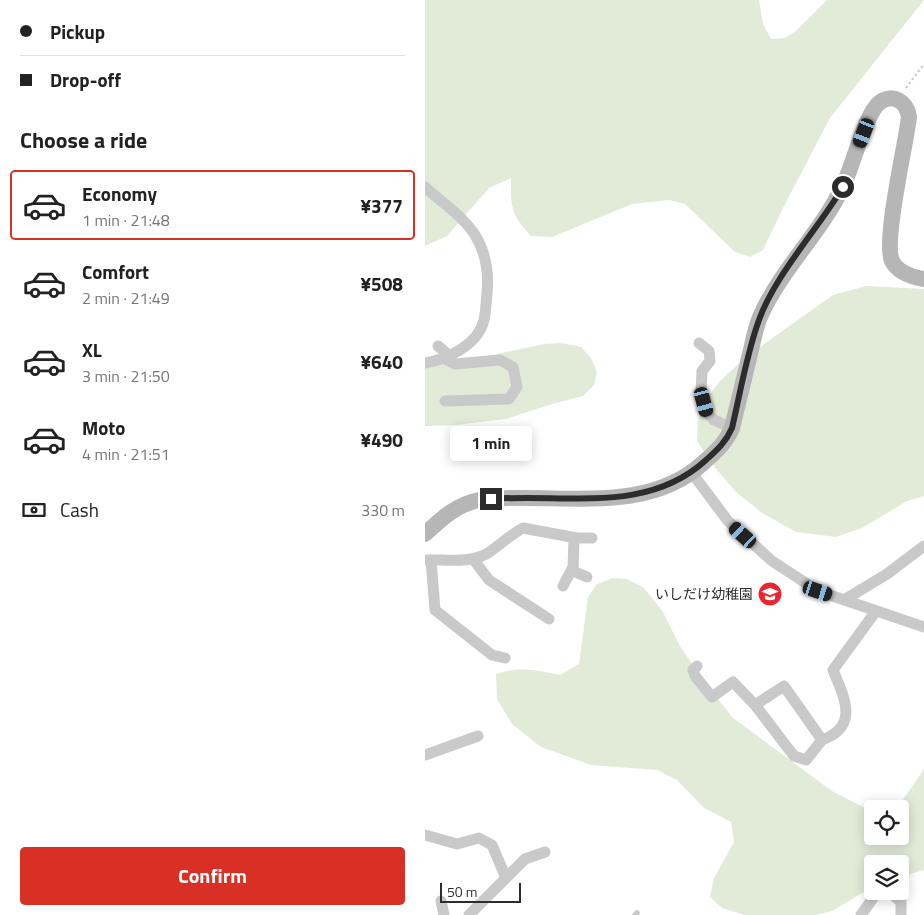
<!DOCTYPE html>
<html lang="en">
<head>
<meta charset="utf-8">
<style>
  :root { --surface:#fff; --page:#f2f2f2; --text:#222; --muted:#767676; --line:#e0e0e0; --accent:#d93025 }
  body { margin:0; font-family:"Titillium Web","Noto Sans JP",sans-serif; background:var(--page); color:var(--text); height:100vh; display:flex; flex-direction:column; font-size:19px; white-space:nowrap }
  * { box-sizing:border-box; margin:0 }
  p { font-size:16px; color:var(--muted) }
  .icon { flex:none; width:28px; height:28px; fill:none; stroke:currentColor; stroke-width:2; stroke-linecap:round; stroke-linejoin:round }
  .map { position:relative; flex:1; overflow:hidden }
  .panel { display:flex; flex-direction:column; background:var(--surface); width:425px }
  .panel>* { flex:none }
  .banner { display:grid; align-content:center; height:110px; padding:0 20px; background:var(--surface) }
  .buttons { position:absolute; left:439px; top:800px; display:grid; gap:10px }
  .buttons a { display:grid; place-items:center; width:45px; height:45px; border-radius:5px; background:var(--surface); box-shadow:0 2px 12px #0003; font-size:25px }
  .scale { position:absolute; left:15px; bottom:12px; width:81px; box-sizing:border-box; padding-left:5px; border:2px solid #2c2c2c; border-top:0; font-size:14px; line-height:18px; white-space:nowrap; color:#2c2c2c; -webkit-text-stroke:4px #fff; paint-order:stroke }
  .end { position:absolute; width:22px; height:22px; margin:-11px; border:6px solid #2c2c2c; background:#fff; box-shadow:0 0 0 2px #fff }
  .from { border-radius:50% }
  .bubble { position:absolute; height:35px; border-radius:5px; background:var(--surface); box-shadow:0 2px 12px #0003; font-size:16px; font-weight:700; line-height:35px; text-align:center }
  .car { position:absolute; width:15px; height:30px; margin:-15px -8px; border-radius:6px; box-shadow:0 0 4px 1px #0007; background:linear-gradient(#222 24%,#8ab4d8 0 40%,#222 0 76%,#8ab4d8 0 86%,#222 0) }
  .banner b { display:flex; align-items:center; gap:18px; height:48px; font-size:19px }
  .banner b+b { border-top:1px solid var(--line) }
  .banner i { width:12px; height:12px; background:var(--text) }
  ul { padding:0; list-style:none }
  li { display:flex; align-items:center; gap:15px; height:70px; margin:0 10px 8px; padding:0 10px; border:2px solid transparent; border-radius:5px }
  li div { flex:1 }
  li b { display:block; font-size:19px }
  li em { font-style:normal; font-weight:700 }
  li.selected { border-color:var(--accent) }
  li>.icon { width:45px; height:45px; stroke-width:1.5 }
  h2 { padding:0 20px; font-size:22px; line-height:60px }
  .pay { display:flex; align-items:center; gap:12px; height:55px; padding:0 20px; font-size:19px }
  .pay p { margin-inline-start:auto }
  .primary-button { display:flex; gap:10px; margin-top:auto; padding:10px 20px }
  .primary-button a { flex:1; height:58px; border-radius:5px; background:var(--accent); color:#fff; font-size:20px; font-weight:700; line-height:58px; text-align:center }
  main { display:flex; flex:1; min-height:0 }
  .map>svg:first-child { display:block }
  .green { fill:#e2ebd8 }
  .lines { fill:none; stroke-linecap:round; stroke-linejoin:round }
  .path { stroke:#c9c9c9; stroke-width:2; stroke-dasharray:2.5 2.5; stroke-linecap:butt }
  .lane { stroke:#c9c9c9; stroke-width:5.5 }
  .street { stroke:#c9c9c9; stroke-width:11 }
  .secondary { stroke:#b6b6b6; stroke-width:16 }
  .route { stroke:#2c2c2c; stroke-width:6 }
  .labels { text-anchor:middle; stroke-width:5; stroke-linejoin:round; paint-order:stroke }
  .poi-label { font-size:14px; fill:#2c2c2c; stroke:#fff; text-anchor:end }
</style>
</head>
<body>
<main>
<section class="panel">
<div class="banner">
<b><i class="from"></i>Pickup</b>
<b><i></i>Drop-off</b>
</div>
<h2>Choose a ride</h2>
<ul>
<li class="selected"><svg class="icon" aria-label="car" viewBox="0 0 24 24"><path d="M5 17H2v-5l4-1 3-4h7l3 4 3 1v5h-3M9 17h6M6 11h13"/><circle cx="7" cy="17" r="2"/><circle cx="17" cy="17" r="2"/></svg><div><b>Economy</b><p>1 min · 21:48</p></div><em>¥377</em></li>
<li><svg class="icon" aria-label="car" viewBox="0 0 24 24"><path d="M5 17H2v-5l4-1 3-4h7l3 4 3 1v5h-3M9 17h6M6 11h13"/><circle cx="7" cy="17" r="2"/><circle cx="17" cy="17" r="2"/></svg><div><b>Comfort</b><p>2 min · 21:49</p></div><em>¥508</em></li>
<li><svg class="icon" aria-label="car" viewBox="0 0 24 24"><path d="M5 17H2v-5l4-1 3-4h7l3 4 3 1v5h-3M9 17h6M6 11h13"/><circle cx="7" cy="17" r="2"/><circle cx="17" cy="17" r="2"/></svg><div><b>XL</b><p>3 min · 21:50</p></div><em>¥640</em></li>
<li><svg class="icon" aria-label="car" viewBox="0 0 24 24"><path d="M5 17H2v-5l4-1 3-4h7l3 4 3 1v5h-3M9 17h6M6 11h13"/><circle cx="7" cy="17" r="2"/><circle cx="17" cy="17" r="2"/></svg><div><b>Moto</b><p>4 min · 21:51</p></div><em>¥490</em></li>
</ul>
<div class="pay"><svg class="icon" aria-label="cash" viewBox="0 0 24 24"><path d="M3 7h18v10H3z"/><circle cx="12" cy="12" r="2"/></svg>Cash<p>330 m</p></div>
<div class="primary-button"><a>Confirm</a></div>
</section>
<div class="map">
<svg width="499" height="915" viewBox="0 0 499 915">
  <rect width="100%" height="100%" fill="#fff"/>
  <g class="green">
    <path d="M0 0H334L338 24 346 39 360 38 372 30 402 0H499L405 118 358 208 338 250 325 257 310 252 260 204 244 200 207 204 127 237 106 236C85 213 86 207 86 178L64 188 22 236 0 246Z"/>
    <path d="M441 286 499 289V496L482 501 437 528 411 537 371 532 337 513 310 491 287 464 272 441 273 419 283 397 295 381 321 357 408 295Z"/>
    <path d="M136 343 156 347 166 358 172 372 169 385 158 396 127 404 81 419 31 425 0 426V361L44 360 119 344Z"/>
    <path d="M188 578 202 579 219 588 238 612 255 646 278 680 308 718 407 791 440 808 447 809 448 836H475V809H465L473 807 499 769V870L475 877V864H448L447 887 407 911 391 915H319L297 908 285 897 289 878 309 842 306 822 279 808 252 780 232 770 166 765 116 747 87 724 72 699 71 674C93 666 113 670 135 675L154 664 163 597 172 584Z"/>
  </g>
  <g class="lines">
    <path class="path" d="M481 88 499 64"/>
    <path class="lane" d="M210 915 212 913"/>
    <g class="street">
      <path d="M0 187C16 202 38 216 50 235 61 253 64 272 62 293 61 302 61 312 59 320 53 345 23 359 0 363"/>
      <path d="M274 343 284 351 285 361 277 371 276 392 281 412 289 420 307 428"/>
      <path d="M13 346 25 356"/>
      <path d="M18 358 30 364 75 360 88 367 92 387 84 399 20 401"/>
      <path d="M267 473 303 521 347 561 393 591 499 627"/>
      <path d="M149 538 148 571 162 577"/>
      <path d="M48 559 64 580 124 619"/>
      <path d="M0 560C20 559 45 564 63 553 75 545 85 535 98 528L152 538H167"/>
      <path d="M6 560 10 610 67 655 80 658"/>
      <path d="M138 586 148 567"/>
      <path d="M419 600 462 574 499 546"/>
      <path d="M272 666 268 670 270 676 287 697 308 682 330 705"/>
      <path d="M397 740 381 760 369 756 330 705 359 686 397 740C435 726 419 697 408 670L451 611"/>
      <path d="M0 755 53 736"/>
      <path d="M0 835 32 844 54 838 67 845 81 878"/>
      <path d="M457 891 468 895 476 902V915"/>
      <path d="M16 901 19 915"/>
      <path d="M44 915 100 859 120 852"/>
      <path d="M436 915 453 891"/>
    </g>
    <path class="secondary" d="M0 534C16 519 32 504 54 500 69 497 85 498 100 498 161 498 230 507 278 463 290 452 301 443 307 428 313 403 319 379 325 354 328 342 330 329 335 317 356 269 396 233 418 186 427 168 441 113 454 103 468 92 482 102 484 117 481 144 458 241 467 261 473 273 487 277 499 279"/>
  </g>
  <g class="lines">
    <path class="route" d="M66 499C140 493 221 515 281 460 292 450 301 442 307 428 315 394 322 352 334 320 350 275 393 229 418 187"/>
  </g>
  <defs>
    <symbol id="school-disc" viewBox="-11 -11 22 22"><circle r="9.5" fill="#ee232f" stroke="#fff"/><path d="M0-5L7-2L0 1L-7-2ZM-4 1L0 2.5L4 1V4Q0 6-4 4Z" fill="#fff"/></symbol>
  </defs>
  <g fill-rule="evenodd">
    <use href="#school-disc" x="331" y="580" width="28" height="28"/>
  </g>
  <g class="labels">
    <g class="poi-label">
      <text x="328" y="599">いしだけ幼稚園</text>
    </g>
  </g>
</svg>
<div class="buttons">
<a><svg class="icon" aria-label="locate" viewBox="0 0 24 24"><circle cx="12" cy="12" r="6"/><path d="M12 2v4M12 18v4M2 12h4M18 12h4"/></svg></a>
<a><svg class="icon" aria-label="layers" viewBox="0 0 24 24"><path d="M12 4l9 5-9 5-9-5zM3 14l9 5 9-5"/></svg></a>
</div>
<div class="scale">50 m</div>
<i class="end from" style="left:418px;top:187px"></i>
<i class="end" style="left:66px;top:499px"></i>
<div class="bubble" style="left:25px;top:426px;width:82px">1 min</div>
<i class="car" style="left:439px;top:133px;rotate:201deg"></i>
<i class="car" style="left:279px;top:402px;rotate:165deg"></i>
<i class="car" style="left:318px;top:535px;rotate:312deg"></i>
<i class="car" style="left:393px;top:591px;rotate:108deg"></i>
</div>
</main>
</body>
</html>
